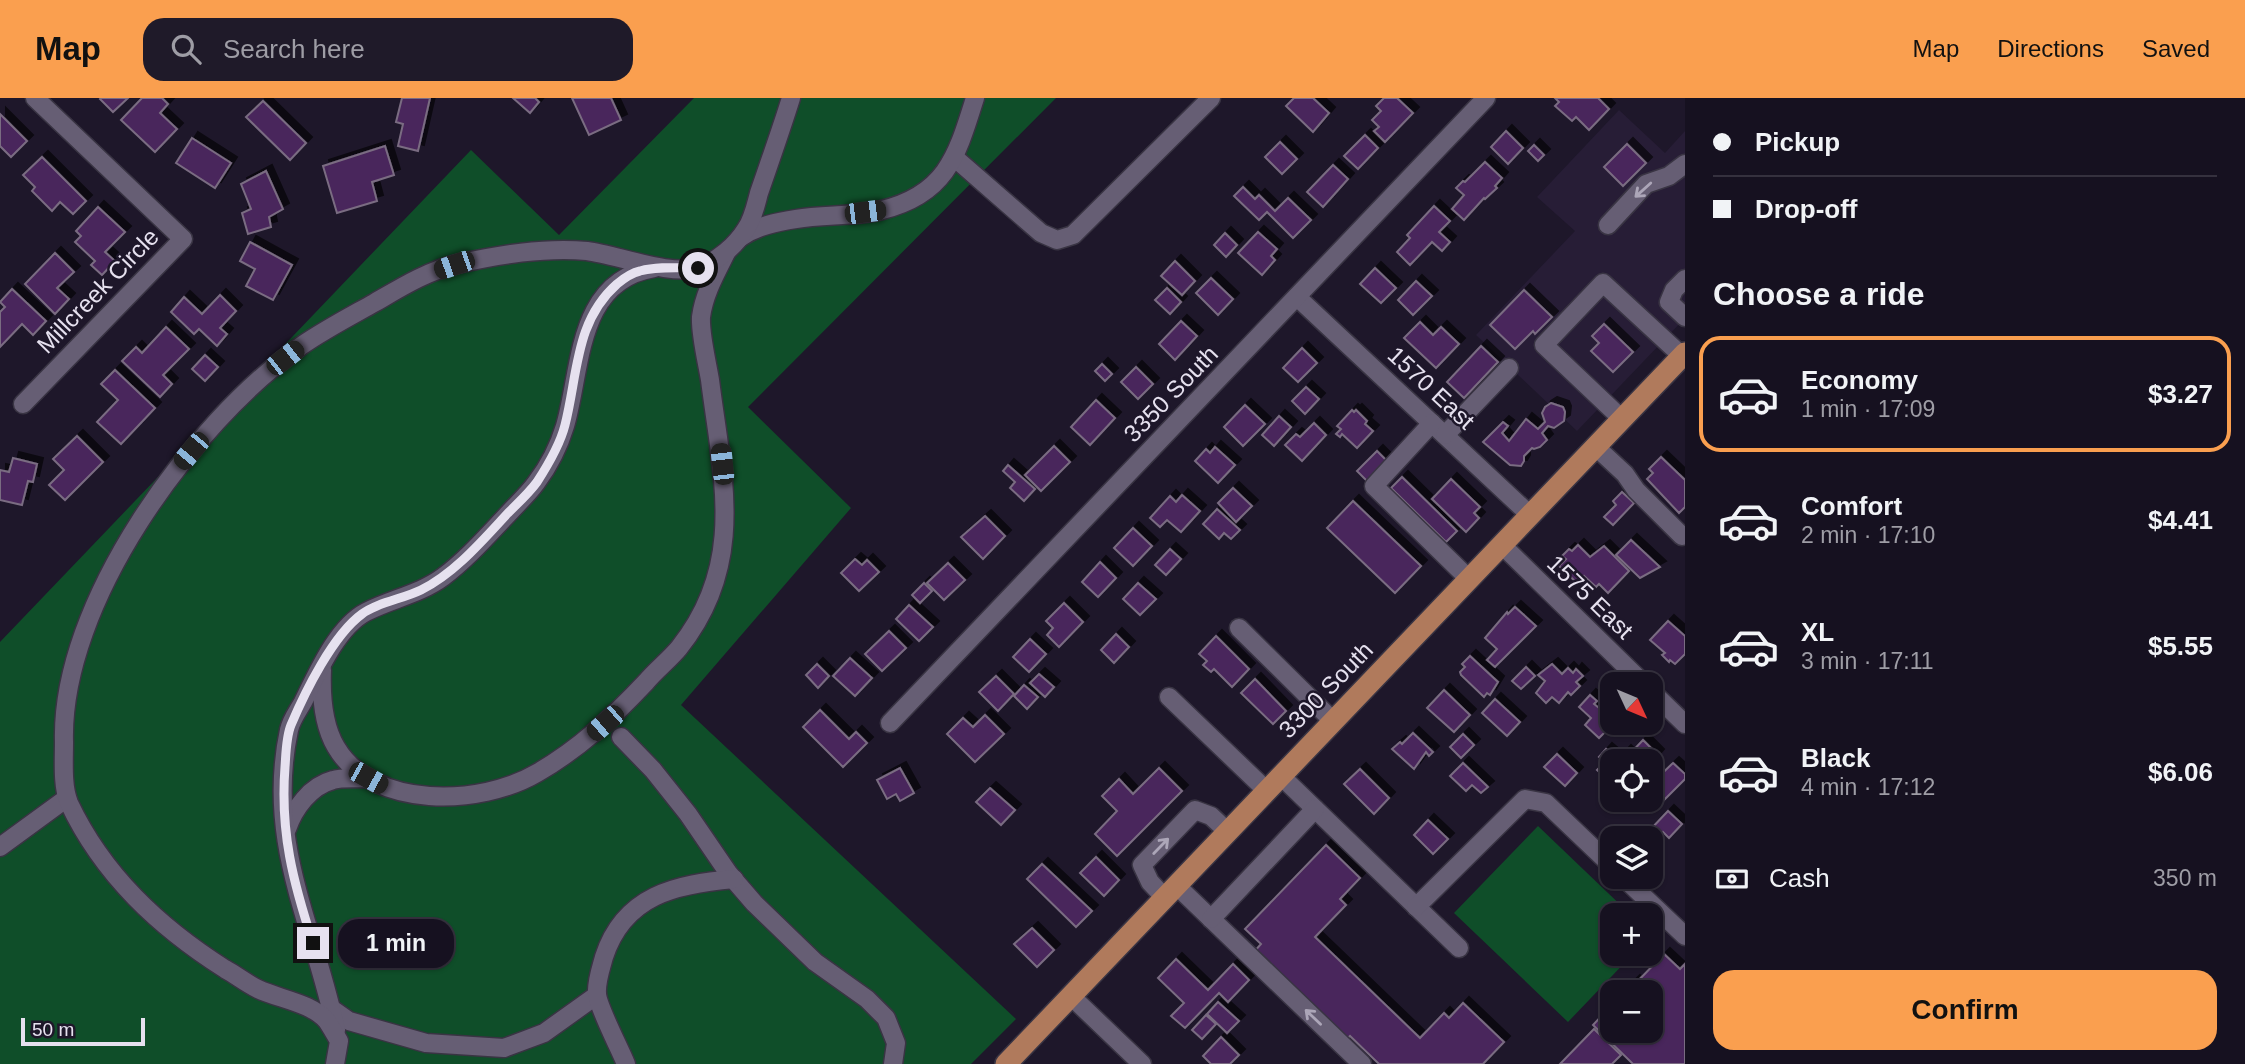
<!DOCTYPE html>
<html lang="en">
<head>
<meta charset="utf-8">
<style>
  :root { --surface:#161120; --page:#1f1a29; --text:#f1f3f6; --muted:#9e9da5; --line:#35313e; --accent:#fa9f4f }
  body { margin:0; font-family:Arial,sans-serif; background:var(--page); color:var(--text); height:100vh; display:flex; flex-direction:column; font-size:26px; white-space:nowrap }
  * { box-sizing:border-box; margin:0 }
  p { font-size:23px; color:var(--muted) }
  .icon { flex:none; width:38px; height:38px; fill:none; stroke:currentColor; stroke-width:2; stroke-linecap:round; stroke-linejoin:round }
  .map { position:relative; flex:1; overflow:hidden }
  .drawer { display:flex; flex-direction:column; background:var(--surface); width:560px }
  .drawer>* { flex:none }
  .top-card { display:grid; align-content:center; height:154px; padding:0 28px; background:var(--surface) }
  .needle { width:46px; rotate:134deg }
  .controls { position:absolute; left:1600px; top:574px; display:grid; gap:14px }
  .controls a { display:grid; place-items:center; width:63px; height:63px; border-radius:14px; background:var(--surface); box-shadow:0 2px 5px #0004,0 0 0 2px var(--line); font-size:35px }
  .scale { position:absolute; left:21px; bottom:18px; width:124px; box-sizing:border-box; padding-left:7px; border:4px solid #e6e1ef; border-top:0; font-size:19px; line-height:24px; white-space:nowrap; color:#e6e1ef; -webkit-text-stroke:5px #1e172a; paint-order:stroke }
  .end { position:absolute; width:32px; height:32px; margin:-16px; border:9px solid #e6e1ef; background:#111; box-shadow:0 0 0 4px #111 }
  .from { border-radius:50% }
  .bubble { position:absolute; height:49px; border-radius:21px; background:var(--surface); box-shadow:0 2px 5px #0004,0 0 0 2px var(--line); font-size:23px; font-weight:600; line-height:49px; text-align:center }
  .car { position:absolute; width:21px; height:42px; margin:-21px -10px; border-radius:9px; box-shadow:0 0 5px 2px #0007; background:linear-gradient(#222 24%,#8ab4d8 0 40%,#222 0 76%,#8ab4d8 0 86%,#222 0) }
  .top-card b { display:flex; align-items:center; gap:24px; height:66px; font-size:26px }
  .top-card b+b { border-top:2px solid var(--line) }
  .top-card i { width:18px; height:18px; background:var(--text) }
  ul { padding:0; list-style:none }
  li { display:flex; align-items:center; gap:21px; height:116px; margin:0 14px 10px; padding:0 14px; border:4px solid transparent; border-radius:21px }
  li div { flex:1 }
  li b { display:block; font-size:26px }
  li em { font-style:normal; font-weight:600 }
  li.current { border-color:var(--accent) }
  li>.icon { width:63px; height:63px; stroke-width:1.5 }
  h2 { padding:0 28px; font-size:32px; line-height:84px }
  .pay { display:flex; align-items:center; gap:18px; height:77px; padding:0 28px; font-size:26px }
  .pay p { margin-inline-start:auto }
  .button { display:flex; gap:14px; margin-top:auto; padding:14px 28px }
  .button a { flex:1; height:80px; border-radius:21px; background:var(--accent); color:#111; font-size:28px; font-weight:600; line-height:80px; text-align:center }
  header { display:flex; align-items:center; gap:42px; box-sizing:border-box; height:98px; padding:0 35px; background:var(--accent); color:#111 }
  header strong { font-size:33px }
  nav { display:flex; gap:38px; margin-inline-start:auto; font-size:24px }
  .search { width:490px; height:63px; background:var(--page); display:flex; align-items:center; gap:18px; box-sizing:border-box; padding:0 24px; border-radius:21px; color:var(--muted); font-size:26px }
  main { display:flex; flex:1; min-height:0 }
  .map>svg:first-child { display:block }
  .built { fill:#271d36 }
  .green { fill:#0f4e29 }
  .building { fill:#4a265b; stroke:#7a6c82; stroke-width:2; filter:url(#shadow) }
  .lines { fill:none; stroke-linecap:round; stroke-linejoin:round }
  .minor-casing { stroke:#393443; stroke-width:21 }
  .major-casing { stroke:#393443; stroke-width:24 }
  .minor { stroke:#665e74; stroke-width:18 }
  .major { stroke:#b07a5c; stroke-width:21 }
  .oneway { stroke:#aca6b8 }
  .route { stroke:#e6e1ef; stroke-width:9 }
  .labels { text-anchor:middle; stroke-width:5; stroke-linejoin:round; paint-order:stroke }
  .street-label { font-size:24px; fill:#e6e1ef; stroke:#1e172a }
</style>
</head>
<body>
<header>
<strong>Map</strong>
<div class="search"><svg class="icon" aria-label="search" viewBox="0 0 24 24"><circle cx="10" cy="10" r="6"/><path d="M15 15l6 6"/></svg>Search here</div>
<nav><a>Map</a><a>Directions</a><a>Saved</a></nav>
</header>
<main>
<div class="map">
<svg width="1685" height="966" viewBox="0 0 1685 966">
  <defs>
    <filter id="shadow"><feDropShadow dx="6" dy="-6" stdDeviation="0" flood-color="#0009"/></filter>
  </defs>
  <rect width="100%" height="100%" fill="#1e172a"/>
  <path class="built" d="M1619 12 1665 55 1685 33V220L1577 333 1476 237 1575 133 1537 99Z"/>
  <g class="green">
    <path d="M694 0H1056L748 309 851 410 681 607 1016 921 971 966H0V544L471 52 559 137Z"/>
    <path d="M1538 728 1631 817H1612V856H1633L1568 924 1454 815Z"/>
  </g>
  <g class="building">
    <path d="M101 0H128L113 14 100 1Z"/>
    <path d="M142 0H162L168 6 160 15 177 31 155 54 121 22Z"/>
    <path d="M402 0H430L418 53 398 48 403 26 396 24Z"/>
    <path d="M513 0H535L539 4 530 15Z"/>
    <path d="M572 0H611L621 22 589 37Z"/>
    <path d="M1294 0H1313L1329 15 1313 34 1286 8Z"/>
    <path d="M1384 0H1397L1413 15 1385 44 1374 33 1379 29 1372 22 1381 13 1376 8Z"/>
    <path d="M1555 0H1598L1609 11 1589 32 1576 19 1572 23 1555 8 1559 4Z"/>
    <path d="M263 3 306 45 290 62 246 19Z"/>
    <path d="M0 16 27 43 11 59 0 48Z"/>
    <path d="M1506 33 1523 50 1508 66 1491 49Z"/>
    <path d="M1365 37 1378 50 1358 71 1344 58Z"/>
    <path d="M192 40 231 65 215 90 176 65Z"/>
    <path d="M1280 44 1297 61 1282 76 1265 59Z"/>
    <path d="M1627 46 1646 65 1623 88 1604 69Z"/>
    <path d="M1534 47 1544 57 1538 63 1528 53Z"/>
    <path d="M385 48 394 77 372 84 377 103 337 115 323 68Z"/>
    <path d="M42 59 86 103 73 116 60 104 52 113 32 93 35 89 23 77Z"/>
    <path d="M1485 64 1502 80 1495 88 1497 90 1485 101 1484 100 1464 122 1452 111 1464 97 1456 90 1463 83 1465 84Z"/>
    <path d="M1333 67 1348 81 1323 109 1307 94Z"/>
    <path d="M266 73 283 111 269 119 271 129 248 136 242 115 251 111 241 86Z"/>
    <path d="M1243 89 1255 101 1259 97 1275 113 1288 100 1311 122 1293 140 1267 114 1259 122 1234 98Z"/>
    <path d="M1434 108 1450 123 1439 134 1450 144 1442 153 1432 144 1410 167 1397 154 1410 140 1407 137Z"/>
    <path d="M98 109 125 134 105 154 115 163 102 177 91 167 95 163 75 144 81 138 76 133Z"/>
    <path d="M1258 134 1277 151 1271 158 1275 162 1262 177 1238 155Z"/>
    <path d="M1225 135 1237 147 1226 159 1214 147Z"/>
    <path d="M250 144 292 167 273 202 246 188 255 171 240 163Z"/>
    <path d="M55 155 74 174 57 190 69 201 55 216 25 186Z"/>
    <path d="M1175 163 1195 183 1182 197 1161 178Z"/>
    <path d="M1375 170 1396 190 1381 205 1360 186Z"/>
    <path d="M1211 180 1233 201 1218 217 1196 195Z"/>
    <path d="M1416 183 1432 198 1413 217 1398 202Z"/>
    <path d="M1167 190 1181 204 1170 216 1155 202Z"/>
    <path d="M12 191 46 223 33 237 22 226 0 249V214L5 209 0 204Z"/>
    <path d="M1524 192 1552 219 1535 236 1533 233 1515 251 1490 227Z"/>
    <path d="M220 197 236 213 220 230 227 236 217 248 199 231 194 236 171 214 184 199 202 216Z"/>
    <path d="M1181 223 1197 238 1175 262 1159 246Z"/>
    <path d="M1420 224 1433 237 1441 229 1459 246 1436 270 1404 240Z"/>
    <path d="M1604 226 1633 254 1613 274 1591 253 1599 245 1592 238Z"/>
    <path d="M166 229 189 251 163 277 172 286 160 299 122 263 136 249 142 255Z"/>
    <path d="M1481 248 1498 264 1464 300 1447 284Z"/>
    <path d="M1302 250 1317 265 1298 284 1283 270Z"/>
    <path d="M205 257 218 269 205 283 192 271Z"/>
    <path d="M1102 266 1112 276 1105 283 1095 273Z"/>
    <path d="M1136 269 1153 286 1138 301 1121 284Z"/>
    <path d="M115 272 155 310 121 346 97 324 118 302 101 286Z"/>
    <path d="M1306 289 1319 301 1305 316 1292 303Z"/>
    <path d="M1096 302 1115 320 1090 347 1071 329Z"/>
    <path d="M1551 305 1563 309 1565 314 1564 323 1554 330 1548 328 1542 335 1547 342 1540 349 1534 351 1532 350 1524 358V363L1521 368 1510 367 1483 344 1503 324 1508 328 1502 335 1509 343 1526 321 1538 331 1545 324 1542 315 1545 309Z"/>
    <path d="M1245 307 1265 326 1243 348 1224 329Z"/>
    <path d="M1352 312 1354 314 1356 312 1367 323 1365 326 1373 333 1357 350 1342 336 1340 339 1336 336 1341 331 1337 328Z"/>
    <path d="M1279 318 1291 329 1274 348 1262 337Z"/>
    <path d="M1314 325 1326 337 1302 363 1285 347 1296 336 1300 339Z"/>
    <path d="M77 338 103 364 65 402 49 387 64 372 53 361Z"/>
    <path d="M1054 348 1070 364 1041 393 1025 377Z"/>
    <path d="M1215 349 1235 367 1218 385 1195 363 1206 351 1210 355Z"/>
    <path d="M1377 353 1387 363 1368 384 1357 373Z"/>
    <path d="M1661 359 1685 382V409L1679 415 1647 381 1653 375 1649 371Z"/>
    <path d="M13 360 37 366 33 384 28 383 22 407 0 402V372L9 374Z"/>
    <path d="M1008 367 1035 391 1024 403 1010 390 1015 384 1003 373Z"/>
    <path d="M1402 379 1457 433 1446 444 1391 390Z"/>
    <path d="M1451 381 1480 409 1474 415 1479 420 1466 434 1432 401Z"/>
    <path d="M1233 390 1252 408 1236 424 1218 405Z"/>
    <path d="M1622 394 1634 405 1613 427 1604 419 1616 407 1613 403Z"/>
    <path d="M1182 397 1200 413 1181 434 1167 422 1160 429 1150 420 1170 398 1176 404Z"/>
    <path d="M1353 403 1421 468 1395 495 1327 430Z"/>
    <path d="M1217 411 1240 432 1231 441 1224 435 1219 441 1203 426Z"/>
    <path d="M985 418 1005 438 983 461 961 439Z"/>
    <path d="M1133 430 1152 448 1133 468 1114 450Z"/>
    <path d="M1631 442 1660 469 1640 480 1616 457Z"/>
    <path d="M1578 447 1590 459 1604 448 1629 473 1608 495 1599 486 1596 489 1584 478 1577 485 1559 468 1566 461 1562 458 1569 451 1572 453Z"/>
    <path d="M1170 451 1181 461 1166 477 1155 467Z"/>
    <path d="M855 461 862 467 867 462 879 474 859 493 841 475Z"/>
    <path d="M1100 464 1116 480 1098 499 1082 484Z"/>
    <path d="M948 465 965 482 944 502 927 485Z"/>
    <path d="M924 485 932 493 920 505 912 497Z"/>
    <path d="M1138 485 1156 501 1140 517 1123 501Z"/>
    <path d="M1064 505 1083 524 1059 549 1047 537 1053 530 1046 523Z"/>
    <path d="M909 507 933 529 919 543 896 521Z"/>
    <path d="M1515 509 1536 528 1495 569 1487 562 1497 551 1485 540 1507 514 1508 516Z"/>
    <path d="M1668 523 1685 538V556L1675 566 1670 562 1669 564 1662 557 1665 555 1650 542Z"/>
    <path d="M889 533 906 550 882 573 865 556Z"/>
    <path d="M1116 536 1129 549 1114 565 1101 552Z"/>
    <path d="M1216 538 1249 571 1232 589 1214 571 1211 574 1203 567 1207 563 1199 556Z"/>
    <path d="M1030 541 1046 556 1029 574 1013 559Z"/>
    <path d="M1470 558 1498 584 1490 597 1487 595 1484 599 1461 577 1460 574 1465 569 1462 566Z"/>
    <path d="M850 560 872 580 855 598 833 578Z"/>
    <path d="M817 566 829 578 818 590 806 577Z"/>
    <path d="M1552 566 1562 576 1568 570 1573 575 1576 571 1583 578 1576 584 1580 588 1571 597 1568 594 1559 605 1552 599 1546 605 1536 595 1545 583 1538 577Z"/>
    <path d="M1526 569 1535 578 1521 591 1512 583Z"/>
    <path d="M1039 576 1054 589 1045 599 1030 585Z"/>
    <path d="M996 578 1014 596 998 613 979 594Z"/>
    <path d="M1255 581 1286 613 1273 626 1241 595Z"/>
    <path d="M1024 587 1038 599 1027 611 1014 598Z"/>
    <path d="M1444 592 1470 617 1454 634 1427 610Z"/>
    <path d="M1590 597 1597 603 1594 606 1599 610 1607 601 1612 606V625H1614L1599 640 1585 627 1591 620 1579 609Z"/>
    <path d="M1495 601 1520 624 1507 638 1482 615Z"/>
    <path d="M820 612 849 641 856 634 867 645 843 669 803 629Z"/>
    <path d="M985 617 1004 636 975 664 947 636 963 620 973 629Z"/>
    <path d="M1413 635 1433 654 1429 658 1426 654 1414 671 1392 651 1400 644 1402 646Z"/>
    <path d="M1463 636 1474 647 1461 660 1450 649Z"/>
    <path d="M1643 642 1658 657 1650 666V663H1634L1630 660 1631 663H1612V695L1603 687 1608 682 1597 672 1605 664 1599 659 1606 651 1618 661 1625 653 1629 657Z"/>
    <path d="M1557 656 1577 675 1565 688 1544 669Z"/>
    <path d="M1463 665 1488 689 1481 695 1472 687 1466 693 1450 678Z"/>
    <path d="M1673 665 1685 676V681L1661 705 1650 695V687Z"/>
    <path d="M900 670 914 695 900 703 896 696 887 701 877 682Z"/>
    <path d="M1159 670 1182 693 1117 758 1095 736 1117 713 1102 698 1119 681 1133 696Z"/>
    <path d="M1360 671 1389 700 1374 716 1344 686Z"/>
    <path d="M990 690 1015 712 1001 727 976 704Z"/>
    <path d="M1668 713 1682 726 1669 740 1663 734 1659 739 1650 732Z"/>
    <path d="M1428 722 1448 741 1433 756 1414 737Z"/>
    <path d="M1326 747 1360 780 1340 801 1346 807 1315 839 1420 940 1444 915 1449 920 1463 905 1504 944 1483 966H1379L1350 938 1345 943 1253 855 1261 846 1245 831Z"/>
    <path d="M1096 759 1119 782 1104 798 1080 775Z"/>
    <path d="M1042 766 1092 813 1076 829 1027 781Z"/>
    <path d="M1032 830 1054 852 1037 869 1014 846Z"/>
    <path d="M1664 856 1680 871 1685 866V966H1633L1593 927 1607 912 1612 917V933H1650V894H1623L1634 883 1636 885Z"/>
    <path d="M1176 861 1208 892 1233 866 1249 882 1228 904 1219 895 1185 930 1171 918 1184 905 1158 880Z"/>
    <path d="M1218 904 1239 923 1227 935 1207 916Z"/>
    <path d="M1206 917 1216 926 1202 941 1192 932Z"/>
    <path d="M1594 931 1621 957 1612 966H1560Z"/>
    <path d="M1221 939 1239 957 1230 966H1211L1203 958Z"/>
  </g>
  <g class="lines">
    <defs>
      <g id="minor">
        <path d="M955 60 1041 135 1057 142 1073 137 1211 0"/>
        <path d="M1608 127 1646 86 1669 78 1685 66"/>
        <path d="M741 139C757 128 777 124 796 121 824 116 854 119 882 112 947 96 957 57 975 0"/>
        <path d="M1685 181 1674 192 1669 204 1685 219"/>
        <path d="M1297 199 1530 417"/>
        <path d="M23 306 183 141 35 0"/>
        <path d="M1622 321 1544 247 1603 185 1682 258"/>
        <path d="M1432 325 1374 388 1469 481"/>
        <path d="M1445 337 1509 270"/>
        <path d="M1596 349 1625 376 1636 392 1682 438"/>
        <path d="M1502 447 1644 586"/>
        <path d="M1239 530 1333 623"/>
        <path d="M322 572C321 597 323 627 336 649 373 712 481 708 537 675 579 651 613 619 646 584 656 572 669 562 679 550 747 465 722 378 710 282 707 264 700 236 701 219 704 196 716 175 726 155"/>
        <path d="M1650 592 1685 626"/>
        <path d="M1169 599 1267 693"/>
        <path d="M890 625 1486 0"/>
        <path d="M621 639 653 672 688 716 729 776 754 805 815 864 867 901 886 920 896 945 893 966"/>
        <path d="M1281 678 1459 850"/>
        <path d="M287 731C294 711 310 688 333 682 343 679 357 681 367 680"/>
        <path d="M0 749 67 700"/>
        <path d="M1623 779 1685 838"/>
        <path d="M1177 788 1362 966"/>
        <path d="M1165 800 1150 784 1142 767 1195 712 1211 718 1228 734"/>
        <path d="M1416 809 1525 701 1546 705 1612 768"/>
        <path d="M1211 821 1315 711"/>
        <path d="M1072 899 1142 966"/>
        <path d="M332 911 349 923 426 945 504 950 544 935 597 897"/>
        <path d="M336 932C314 827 265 744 289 632 291 622 298 613 303 604 317 576 337 529 366 514 391 501 420 496 443 479 467 461 487 438 508 416 517 406 528 396 536 385 548 369 559 348 565 328 582 270 576 183 654 170"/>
        <path d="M335 966 339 943C335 936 331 929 327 923 312 905 279 901 258 891 246 885 236 877 225 871 159 829 103 777 69 705 62 688 64 663 64 644 60 506 191 326 301 248 324 232 349 219 374 205 400 190 427 173 457 166 498 157 544 149 587 153 618 157 672 179 700 169 718 163 736 147 746 131 753 121 756 106 759 95 770 63 781 32 791 0"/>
        <path d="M626 966C620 951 598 909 597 896 596 884 601 870 604 859 624 797 676 786 734 781"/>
      </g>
      <path id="major" d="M1006 966 1685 255"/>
    </defs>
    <use href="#minor" class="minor-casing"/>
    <use href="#major" class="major-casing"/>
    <use href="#minor" class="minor"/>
    <use href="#major" class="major"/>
  </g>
  <defs><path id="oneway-shaft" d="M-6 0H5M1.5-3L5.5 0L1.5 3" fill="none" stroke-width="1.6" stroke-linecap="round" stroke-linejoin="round" transform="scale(1.75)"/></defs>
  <g class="oneway">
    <use href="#oneway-shaft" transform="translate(1643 92) rotate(138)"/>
    <use href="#oneway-shaft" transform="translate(1161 748) rotate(-46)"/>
    <use href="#oneway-shaft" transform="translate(1313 919) rotate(-136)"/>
  </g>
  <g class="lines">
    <path class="route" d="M313 845C293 784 280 734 285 669 286 656 286 639 291 627 305 594 333 537 362 516 378 504 403 501 421 492 455 475 482 443 508 415 518 405 529 395 537 384 548 367 560 347 565 327 578 276 575 223 617 186 623 181 631 175 640 173 658 168 679 170 698 170"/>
  </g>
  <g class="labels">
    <g class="street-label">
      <text transform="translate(98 193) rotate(-46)" y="8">Millcreek Circle</text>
      <text transform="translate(1431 290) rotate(43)" y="8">1570 East</text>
      <text transform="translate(1171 296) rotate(-46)" y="8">3350 South</text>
      <text transform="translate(1590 499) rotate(44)" y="8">1575 East</text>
      <text transform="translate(1326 592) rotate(-46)" y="8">3300 South</text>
    </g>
  </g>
</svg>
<div class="controls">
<a><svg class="needle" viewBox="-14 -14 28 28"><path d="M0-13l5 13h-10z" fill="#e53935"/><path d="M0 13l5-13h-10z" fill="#9e9da5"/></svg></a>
<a><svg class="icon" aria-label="locate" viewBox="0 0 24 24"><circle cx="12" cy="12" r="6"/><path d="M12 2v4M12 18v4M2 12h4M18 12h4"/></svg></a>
<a><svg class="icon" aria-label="layers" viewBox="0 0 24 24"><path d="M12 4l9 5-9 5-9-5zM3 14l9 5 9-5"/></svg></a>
<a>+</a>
<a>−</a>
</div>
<div class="scale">50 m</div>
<i class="end from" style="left:698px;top:170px"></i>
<i class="end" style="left:313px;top:845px"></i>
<div class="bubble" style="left:338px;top:821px;width:116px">1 min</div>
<i class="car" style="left:865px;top:114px;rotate:83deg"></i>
<i class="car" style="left:454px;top:167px;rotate:251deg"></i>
<i class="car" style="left:285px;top:260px;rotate:52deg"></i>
<i class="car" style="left:191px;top:353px;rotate:220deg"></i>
<i class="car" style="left:722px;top:366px;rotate:354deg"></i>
<i class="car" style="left:605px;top:625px;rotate:229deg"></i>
<i class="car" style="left:368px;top:680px;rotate:119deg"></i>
</div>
<section class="drawer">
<div class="top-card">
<b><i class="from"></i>Pickup</b>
<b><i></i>Drop-off</b>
</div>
<h2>Choose a ride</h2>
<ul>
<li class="current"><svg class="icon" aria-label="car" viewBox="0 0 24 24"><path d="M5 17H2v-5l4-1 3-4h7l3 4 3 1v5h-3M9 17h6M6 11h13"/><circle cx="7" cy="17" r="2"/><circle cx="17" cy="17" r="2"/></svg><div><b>Economy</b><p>1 min · 17:09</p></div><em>$3.27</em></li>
<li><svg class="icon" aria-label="car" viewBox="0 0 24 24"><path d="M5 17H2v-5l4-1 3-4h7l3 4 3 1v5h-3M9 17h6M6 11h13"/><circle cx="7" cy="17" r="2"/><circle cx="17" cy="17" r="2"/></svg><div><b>Comfort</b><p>2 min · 17:10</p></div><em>$4.41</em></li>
<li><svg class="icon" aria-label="car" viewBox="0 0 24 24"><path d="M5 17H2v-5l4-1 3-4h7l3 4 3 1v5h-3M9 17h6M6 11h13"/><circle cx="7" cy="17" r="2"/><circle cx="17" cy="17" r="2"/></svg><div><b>XL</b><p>3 min · 17:11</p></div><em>$5.55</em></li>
<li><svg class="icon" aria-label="car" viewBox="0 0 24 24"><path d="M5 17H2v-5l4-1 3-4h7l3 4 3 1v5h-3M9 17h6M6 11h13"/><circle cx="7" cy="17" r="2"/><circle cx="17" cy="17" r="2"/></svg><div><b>Black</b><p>4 min · 17:12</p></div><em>$6.06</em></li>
</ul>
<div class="pay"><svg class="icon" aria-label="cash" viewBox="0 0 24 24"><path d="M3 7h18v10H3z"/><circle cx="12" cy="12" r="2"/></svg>Cash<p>350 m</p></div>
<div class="button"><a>Confirm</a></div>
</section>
</main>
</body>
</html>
